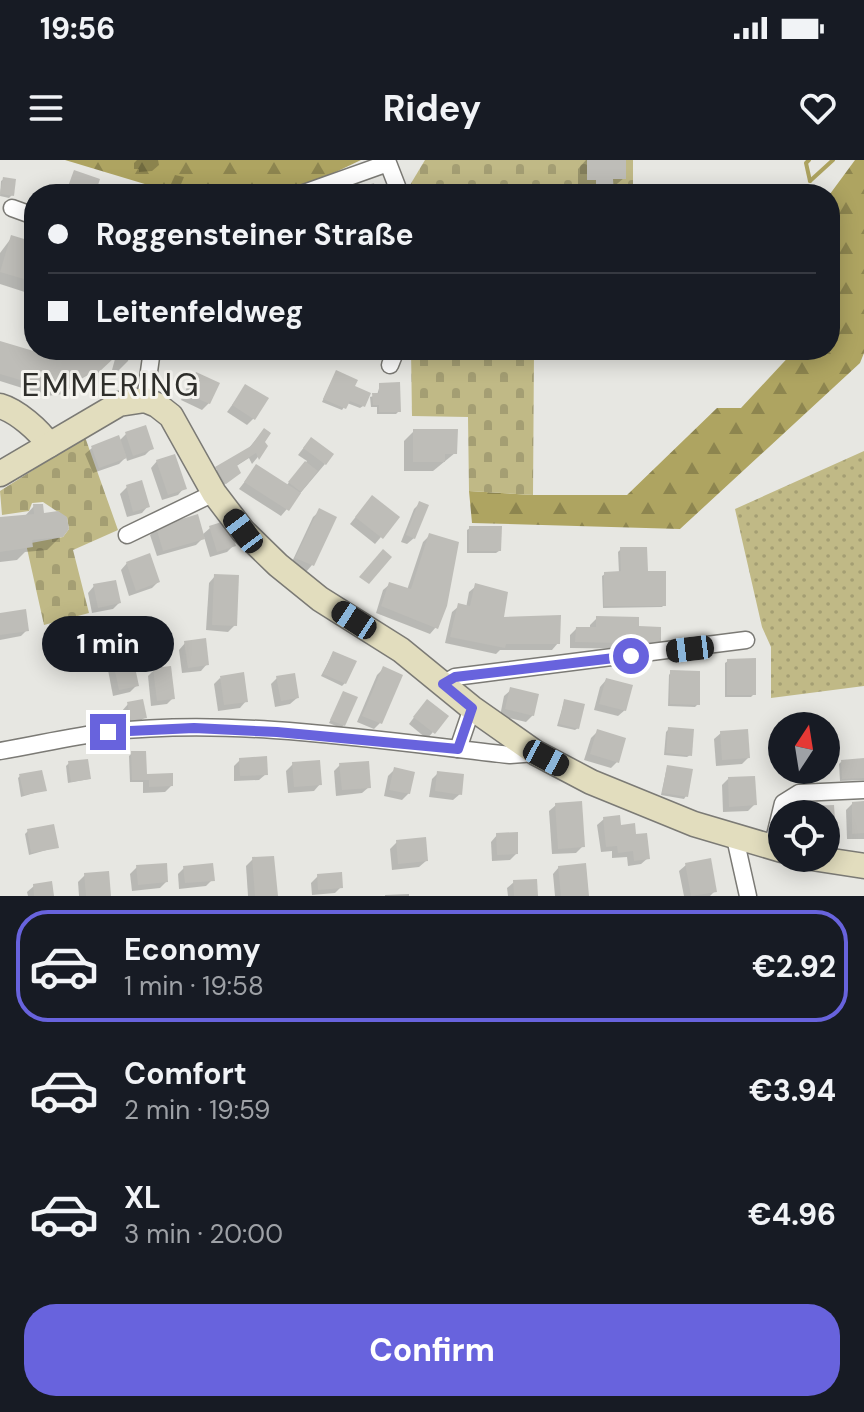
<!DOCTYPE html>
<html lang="en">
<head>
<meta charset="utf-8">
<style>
  :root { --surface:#171b24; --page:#20242c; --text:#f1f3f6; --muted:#9ea1a6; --line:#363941; --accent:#6863dd }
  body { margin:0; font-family:"DM Sans",sans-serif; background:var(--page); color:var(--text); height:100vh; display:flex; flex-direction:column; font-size:30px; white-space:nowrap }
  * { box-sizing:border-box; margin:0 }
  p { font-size:26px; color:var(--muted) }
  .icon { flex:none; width:44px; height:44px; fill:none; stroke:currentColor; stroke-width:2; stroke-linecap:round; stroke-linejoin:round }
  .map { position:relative; height:736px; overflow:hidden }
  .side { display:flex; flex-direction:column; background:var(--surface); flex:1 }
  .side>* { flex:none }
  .guide { position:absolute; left:24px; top:24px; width:816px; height:176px; border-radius:32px; box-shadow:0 4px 20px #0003; display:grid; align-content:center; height:176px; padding:0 24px; background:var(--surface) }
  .needle { width:52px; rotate:12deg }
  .fabs { position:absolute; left:768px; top:552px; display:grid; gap:16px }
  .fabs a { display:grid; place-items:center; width:72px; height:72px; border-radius:50%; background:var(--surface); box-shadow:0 4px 20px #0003; font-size:40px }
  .end { position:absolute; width:36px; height:36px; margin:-18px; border:10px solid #6863dd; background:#fff; box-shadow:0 0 0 4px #fff }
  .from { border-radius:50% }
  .bubble { position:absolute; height:56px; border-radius:28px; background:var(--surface); box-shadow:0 4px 20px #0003; font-size:26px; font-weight:700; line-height:56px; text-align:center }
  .car { position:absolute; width:24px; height:48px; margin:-24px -12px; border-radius:10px; box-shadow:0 0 6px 2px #0007; background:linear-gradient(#222 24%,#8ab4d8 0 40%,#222 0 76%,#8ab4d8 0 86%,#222 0) }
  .guide b { display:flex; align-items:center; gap:28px; height:76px; font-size:30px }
  .guide b+b { border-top:2px solid var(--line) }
  .guide i { width:20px; height:20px; background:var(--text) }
  ul { padding:14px 0 0; list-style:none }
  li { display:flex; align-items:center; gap:24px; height:112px; margin:0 16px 12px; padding:0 8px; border:4px solid transparent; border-radius:32px }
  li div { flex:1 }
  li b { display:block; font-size:30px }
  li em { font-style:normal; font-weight:700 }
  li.current { border-color:var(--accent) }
  li>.icon { width:72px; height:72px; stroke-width:1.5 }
  .button { display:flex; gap:16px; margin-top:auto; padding:16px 24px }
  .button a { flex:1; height:92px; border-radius:32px; background:var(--accent); color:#fff; font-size:32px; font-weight:700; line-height:92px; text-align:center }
  .status { display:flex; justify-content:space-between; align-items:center; height:56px; padding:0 40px; background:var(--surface); direction:ltr }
  .status svg { height:22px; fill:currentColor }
  header { display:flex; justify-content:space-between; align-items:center; height:104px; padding:0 24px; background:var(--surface); font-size:36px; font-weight:700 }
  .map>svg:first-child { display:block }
  .forest { fill:url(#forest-firs) }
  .cemetery { fill:url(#cemetery-stones) }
  .garden { fill:url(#garden-dots) }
  .shadow { fill:#0003 }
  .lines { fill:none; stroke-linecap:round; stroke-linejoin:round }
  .stream { stroke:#aca25f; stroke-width:4 }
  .building { fill:#bebdb8 }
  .street-casing { stroke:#7b7a75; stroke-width:19 }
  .secondary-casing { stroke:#7b7a75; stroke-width:27 }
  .street { stroke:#fff; stroke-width:16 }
  .secondary { stroke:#e2ddbe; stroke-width:24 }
  .route { stroke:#6863dd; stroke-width:10 }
  .labels { text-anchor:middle; stroke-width:6; stroke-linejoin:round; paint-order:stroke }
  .quarter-label { font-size:32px; letter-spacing:2px; fill:#2e2e2a; stroke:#f5f4ef }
</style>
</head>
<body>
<div class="status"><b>19:56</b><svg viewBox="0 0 49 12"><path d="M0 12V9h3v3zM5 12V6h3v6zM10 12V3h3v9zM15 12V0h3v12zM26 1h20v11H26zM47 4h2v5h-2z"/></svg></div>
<header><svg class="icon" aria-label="menu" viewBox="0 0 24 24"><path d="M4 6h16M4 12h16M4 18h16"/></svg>Ridey<svg class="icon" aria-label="heart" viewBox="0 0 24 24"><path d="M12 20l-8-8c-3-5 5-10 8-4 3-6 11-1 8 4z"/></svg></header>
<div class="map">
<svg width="864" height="736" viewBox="0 0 864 736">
  <defs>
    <pattern id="forest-firs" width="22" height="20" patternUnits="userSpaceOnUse" patternTransform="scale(2)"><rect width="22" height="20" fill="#aea461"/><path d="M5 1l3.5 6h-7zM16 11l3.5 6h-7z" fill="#8d854f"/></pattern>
    <pattern id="cemetery-stones" width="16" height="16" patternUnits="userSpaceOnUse" patternTransform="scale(2)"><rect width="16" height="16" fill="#c0b986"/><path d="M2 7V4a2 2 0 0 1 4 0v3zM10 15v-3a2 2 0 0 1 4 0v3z" fill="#a49e73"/></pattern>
    <pattern id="garden-dots" width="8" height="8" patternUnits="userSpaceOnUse" patternTransform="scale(2)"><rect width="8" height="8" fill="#c0b986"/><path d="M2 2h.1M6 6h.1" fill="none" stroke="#a49e73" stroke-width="1.8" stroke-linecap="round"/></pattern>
  </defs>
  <rect width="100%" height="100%" fill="#e7e7e2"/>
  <g class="forest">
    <path d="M65 0H361L319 20 275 34H178Z"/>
    <path d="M855 0H864V193L860 203 680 369 472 363 469 331 533 335H627L717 248H741L795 190H830V34Z"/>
  </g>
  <g class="cemetery">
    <path d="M425 0H633V34H410V25Z"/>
    <path d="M411 190H534L533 335 469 331 468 257 412 256Z"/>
    <path d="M85 277 118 370 73 390 89 453 44 465 26 384 63 377 69 369 67 358 43 342 32 343 29 351 2 355 0 331Z"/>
  </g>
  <path class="garden" d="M864 291V526L771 538V487L762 467 735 349Z"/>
  <g class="shadow">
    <path d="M137 0H158L159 5 152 11 139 12V9H134V3Z"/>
    <path d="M586 0H624V18L612 28V34H587L586 29H578V9Z"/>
    <path d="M75 12 98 21 93 34H65Z"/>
    <path d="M175 15 184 17 179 29 171 24Z"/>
    <path d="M4 19 12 35 9 38 0 36 1 21Z"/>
    <path d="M12 77 34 84V135L0 124V93Z"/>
    <path d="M0 183 58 200 73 190H109L112 197 91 218 88 215 69 226 63 234 39 237 38 233 0 221Z"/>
    <path d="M124 190 131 191 128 201 118 211 112 210 115 199Z"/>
    <path d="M222 190H261L254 197Z"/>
    <path d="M291 190H321L317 199 291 193Z"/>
    <path d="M336 212 353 227 363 246 360 248 347 243 342 250 322 242Z"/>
    <path d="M197 214 209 243 202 250 181 240 190 221Z"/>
    <path d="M380 225 399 251 396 254H377V247H371L370 237 377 235Z"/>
    <path d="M246 226 254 258 247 265 227 252Z"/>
    <path d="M264 270 263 282 266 286 257 298 252 304 249 298 235 307 239 313 219 329 210 315 248 289Z"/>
    <path d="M414 271 455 293 433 311H404V281Z"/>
    <path d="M126 274 152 288 145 295 127 301 126 297 119 304 93 313 85 294 92 288 119 281Z"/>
    <path d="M305 286 325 304 281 356 239 329 257 306 286 326 307 301 298 295Z"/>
    <path d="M157 301 184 328 178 335 162 340 151 308Z"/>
    <path d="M127 327 148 346 142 353 127 357 120 334Z"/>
    <path d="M420 343 414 378 407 384 401 382 414 349Z"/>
    <path d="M366 344 397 358 375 384 350 364Z"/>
    <path d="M34 346 61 376 47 390 25 392 17 400 0 402V359L24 357Z"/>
    <path d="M320 351 335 358 312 405 306 412 291 404 313 357Z"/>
    <path d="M210 368 234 385 227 392 210 397 204 377 196 385 157 396 150 375 157 369 202 375Z"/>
    <path d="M470 368 499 391 496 393H467V370Z"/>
    <path d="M430 375 436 467 430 474 376 453 383 430 390 424 407 430 423 382Z"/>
    <path d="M621 389 646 414 664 445 662 447 603 448 602 416 605 414 619 413 618 392Z"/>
    <path d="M127 403 158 422 152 428 129 436 121 410Z"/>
    <path d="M215 416 235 465 228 472 206 470 209 423Z"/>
    <path d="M94 426 119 443 113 449 92 453 88 433Z"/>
    <path d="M476 426 501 459 558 483 552 490H500L496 494 445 483 452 452 459 446 466 448 469 432Z"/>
    <path d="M0 455 27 470 21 476 0 480Z"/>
    <path d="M597 458 637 468H659L652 489 570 488V475L577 468 590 469V465Z"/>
    <path d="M109 465 130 479 124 486 107 489 102 471Z"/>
    <path d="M185 483 207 504 201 511 182 513 179 490Z"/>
    <path d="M333 493 345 523 342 526 321 516Z"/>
    <path d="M728 501 754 534 751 537H725V503Z"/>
    <path d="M114 504 136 526 130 532 113 536 108 510Z"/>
    <path d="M383 509 380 563 374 569 357 562 377 515Z"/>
    <path d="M154 510 173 538 167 544 151 546 148 516Z"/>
    <path d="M671 512 698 544 695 547 668 546 669 515Z"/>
    <path d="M220 518 246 541 240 548 218 551 214 524Z"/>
    <path d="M277 518 297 538 290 544 275 547 271 524Z"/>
    <path d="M606 520 625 550 618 556 594 550 600 527Z"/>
    <path d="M511 530 533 555 526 562 500 556 504 536Z"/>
    <path d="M344 533V565L341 568 329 563Z"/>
    <path d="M564 542 578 568 575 570 557 566Z"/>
    <path d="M128 544 145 557 138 563 125 566 122 551Z"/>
    <path d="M421 548 433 572 427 579 409 564Z"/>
    <path d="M669 569 690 595 687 597 664 595 666 572Z"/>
    <path d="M598 571 617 602 611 608 584 600 591 578Z"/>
    <path d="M721 573 748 598 742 604 716 606 714 579Z"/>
    <path d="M132 593 146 620 149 616 171 626 165 632 143 633V622H130L129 596Z"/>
    <path d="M240 600 266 614 259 620 234 621V606Z"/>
    <path d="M864 600V620L840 621 839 604 841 602Z"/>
    <path d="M69 603 89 619 68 623 66 606Z"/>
    <path d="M293 604 320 624 314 631 288 633 286 611Z"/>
    <path d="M340 605 369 627 362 633 336 636 334 611Z"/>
    <path d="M667 607 686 636 684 639 661 635Z"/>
    <path d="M395 609 409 633 402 640 384 636 388 616Z"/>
    <path d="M438 613 460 634 453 640 429 637 432 619Z"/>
    <path d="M20 616 44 630 21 637 18 618Z"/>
    <path d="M728 619 755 644 748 651 723 652 722 625Z"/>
    <path d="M864 643V679H847L846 650 852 644Z"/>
    <path d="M556 645 583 686 576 693 552 694 549 651Z"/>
    <path d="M832 647 834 673 826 680V654H800L806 648Z"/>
    <path d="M604 659 634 676 648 698 641 704 628 706 627 697 612 698V691L601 692 597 665Z"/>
    <path d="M28 671 57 687 29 695 25 674Z"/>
    <path d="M497 675 516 694 510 700 492 701 491 682Z"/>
    <path d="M397 682 426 701 419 707 392 710 390 689Z"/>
    <path d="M253 699 276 736H248L246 706Z"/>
    <path d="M686 705 715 731 710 736H684L679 711Z"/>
    <path d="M137 707 166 722 160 728 132 731 130 714Z"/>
    <path d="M559 707 587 736H555L553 714Z"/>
    <path d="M184 708 212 720 206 726 179 729 178 714Z"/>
    <path d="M85 715 109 736H79L78 722Z"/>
    <path d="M318 716 341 727 335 733 312 735 311 723Z"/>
    <path d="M514 722 536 736H508L507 728Z"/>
    <path d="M34 726 52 736H28L27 732Z"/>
    <path d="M409 734V736H385V735Z"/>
  </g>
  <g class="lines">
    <g class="stream">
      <path d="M809 0 806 3 810 21"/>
      <path d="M810 21 833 0"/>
    </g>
  </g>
  <g class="building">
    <path d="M587 0H626V19H613L614 34H596V20H587Z"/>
    <path d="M74 10 100 19 95 34 66 32Z"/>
    <path d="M3 17 16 19 14 36 0 34Z"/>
    <path d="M374 23 377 34H349L348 31Z"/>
    <path d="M11 75 34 82V122L0 112Z"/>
    <path d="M0 181 57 198 69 190H112L115 197 98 213 95 210 71 224 72 229 45 231 44 227 0 214Z"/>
    <path d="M336 210 358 220 355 226 371 233 365 247 350 241 346 249 323 239Z"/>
    <path d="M196 212 220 223 210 244 186 234Z"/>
    <path d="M400 222 401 252H379V245H373L372 233H379V223Z"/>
    <path d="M245 224 269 238 255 260 232 245Z"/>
    <path d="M146 265 154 289 133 296 125 272Z"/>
    <path d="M264 268 271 273 265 282 268 286 259 300 256 293 237 305 241 313 226 324 215 307 251 286Z"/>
    <path d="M413 269H458L457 294H445V302H413Z"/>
    <path d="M119 275 127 298 99 308 91 286Z"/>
    <path d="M311 277 334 294 326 305 303 288Z"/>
    <path d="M175 294 187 329 168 335 156 300Z"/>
    <path d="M305 301 318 311 301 332 288 322Z"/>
    <path d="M256 304 301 333 289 351 244 322Z"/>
    <path d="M142 320 150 347 133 352 126 325Z"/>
    <path d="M372 335 400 357 383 379 355 357Z"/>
    <path d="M419 341 429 345 415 379 406 375Z"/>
    <path d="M33 344H43L44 353 58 351 67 357 69 369 63 377 32 380 33 387 0 392V357L34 354Z"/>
    <path d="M319 348 337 357 314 406 295 398Z"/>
    <path d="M198 354 205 379 163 391 156 367Z"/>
    <path d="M228 360 236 386 217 392 209 366Z"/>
    <path d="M469 366H502L501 391H469Z"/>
    <path d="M429 373 459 382 447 446 438 469 381 446 389 422 411 429Z"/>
    <path d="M620 387H647L648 411H666V446H604V412L621 411Z"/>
    <path d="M383 389 392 397 369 424 359 417Z"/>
    <path d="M150 393 160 422 136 431 126 402Z"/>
    <path d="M214 414 239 415 237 466 212 465Z"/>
    <path d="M116 420 121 443 98 448 93 424Z"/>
    <path d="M475 423 508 432 504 457 561 455 560 484H506L505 488 450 477 458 443 470 446Z"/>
    <path d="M26 449 29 471 0 475V453Z"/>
    <path d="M596 456 639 457V466L661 467V484L575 482 576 467H596Z"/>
    <path d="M127 459 132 480 113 484 108 463Z"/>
    <path d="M206 478 209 505 188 508 184 481Z"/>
    <path d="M333 491 357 501 346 524 323 514Z"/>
    <path d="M133 498 139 526 119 530 113 502Z"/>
    <path d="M756 498V535H727V499Z"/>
    <path d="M171 506 175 539 157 541 153 508Z"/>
    <path d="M383 506 403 515 382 564 362 556Z"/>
    <path d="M670 510 700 511V545L670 544Z"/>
    <path d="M244 512 248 542 224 545 220 516Z"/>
    <path d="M295 513 299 538 281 541 276 516Z"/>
    <path d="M606 518 633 525 626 551 599 544Z"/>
    <path d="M510 527 539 534 534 556 505 549Z"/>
    <path d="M343 531 358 537 345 566 330 560Z"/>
    <path d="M143 539 147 558 131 561 127 542Z"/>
    <path d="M427 539 449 556 435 574 413 557Z"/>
    <path d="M564 539 585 544 579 569 559 564Z"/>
    <path d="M668 567 694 569 692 596 666 593Z"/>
    <path d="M597 569 626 578 619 603 590 594Z"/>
    <path d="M748 569 750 598 722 600 720 571Z"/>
    <path d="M833 570 835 603 826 604V571Z"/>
    <path d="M131 591H146L147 614 173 613V626L149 627V620H132Z"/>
    <path d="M267 596 268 615 240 616 239 598Z"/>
    <path d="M864 598V618L842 619 841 600Z"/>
    <path d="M88 599 91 619 71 622 68 601Z"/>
    <path d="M320 600 322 625 294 627 292 602Z"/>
    <path d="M369 601 371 628 342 630 339 603Z"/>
    <path d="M667 605 693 609 688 637 662 633Z"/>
    <path d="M394 607 415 612 410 634 389 630Z"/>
    <path d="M42 610 47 631 24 635 19 614Z"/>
    <path d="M437 611 464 614 462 635 435 631Z"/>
    <path d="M755 616 757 645 729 647 728 617Z"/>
    <path d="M582 641 585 687 558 689 555 643Z"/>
    <path d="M864 641V673L852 674V642Z"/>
    <path d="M834 645 836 674H826V654H805V646Z"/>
    <path d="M620 655 621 665 635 663 636 674 647 673 650 699 634 701 633 691 618 693 617 686 606 687 603 657Z"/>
    <path d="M54 664 59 688 31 693 27 669Z"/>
    <path d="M518 672V694L497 695 496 673Z"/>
    <path d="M426 677 428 701 398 704 396 680Z"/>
    <path d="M274 696 278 736H255L252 697Z"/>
    <path d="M711 698 717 732 691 736 685 703Z"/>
    <path d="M167 703 168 722 138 725 136 705Z"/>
    <path d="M213 703 215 721 185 723 183 706Z"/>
    <path d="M586 703 589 736H561L558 706Z"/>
    <path d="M109 711 111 736H86L84 713Z"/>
    <path d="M342 712 343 728 318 730 317 714Z"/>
    <path d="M537 719 538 736H514L513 720Z"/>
    <path d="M52 721 54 736H34L33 724Z"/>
  </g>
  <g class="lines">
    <defs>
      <g id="street">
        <path d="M301 34 388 3 400 34"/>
        <path d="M12 48 34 56"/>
        <path d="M390 205 396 190"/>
        <path d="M145 240 152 190"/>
        <path d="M127 375 214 333"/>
        <path d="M443 524 455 517 746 480"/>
        <path d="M458 589 472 548"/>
        <path d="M0 591C36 585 72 576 108 572 235 557 383 581 510 595L536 593"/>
        <path d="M735 678 748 736"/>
        <path d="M772 688 783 643 799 633 864 630"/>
      </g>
      <g id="secondary">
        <path d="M0 246C17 251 39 270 49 285"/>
        <path d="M0 314 119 244 145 240 157 245 171 256 214 333 243 371 278 405 320 439 401 490 472 548 536 593 591 622 694 664 782 690"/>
        <path d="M812 698 864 706"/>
      </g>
    </defs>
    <use href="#street" class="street-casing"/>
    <use href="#secondary" class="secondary-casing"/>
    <use href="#street" class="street"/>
    <use href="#secondary" class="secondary"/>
  </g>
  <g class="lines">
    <path class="route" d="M108 572 194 568 277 572 458 589 472 548 443 524 455 517 631 496"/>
  </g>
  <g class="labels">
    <g class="quarter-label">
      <text x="111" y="236">EMMERING</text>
    </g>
  </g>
</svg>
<div class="fabs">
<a><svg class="needle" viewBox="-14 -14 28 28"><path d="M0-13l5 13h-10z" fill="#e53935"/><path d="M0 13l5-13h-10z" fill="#9ea1a6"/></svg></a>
<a><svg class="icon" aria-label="locate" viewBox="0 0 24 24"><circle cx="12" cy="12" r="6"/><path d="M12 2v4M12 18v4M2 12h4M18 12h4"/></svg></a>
</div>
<i class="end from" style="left:631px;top:496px"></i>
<i class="end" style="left:108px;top:572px"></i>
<div class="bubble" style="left:42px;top:456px;width:132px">1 min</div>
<i class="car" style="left:243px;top:371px;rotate:323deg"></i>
<i class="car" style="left:354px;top:460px;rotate:303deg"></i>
<i class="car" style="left:690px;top:489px;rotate:263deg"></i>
<i class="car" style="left:546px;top:598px;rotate:118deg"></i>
<div class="guide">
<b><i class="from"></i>Roggensteiner Straße</b>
<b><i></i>Leitenfeldweg</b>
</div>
</div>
<section class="side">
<ul>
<li class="current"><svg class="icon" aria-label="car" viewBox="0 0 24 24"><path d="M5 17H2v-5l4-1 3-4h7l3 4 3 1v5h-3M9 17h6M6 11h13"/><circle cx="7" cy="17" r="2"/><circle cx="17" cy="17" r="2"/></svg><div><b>Economy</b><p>1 min · 19:58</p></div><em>€2.92</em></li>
<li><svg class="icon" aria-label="car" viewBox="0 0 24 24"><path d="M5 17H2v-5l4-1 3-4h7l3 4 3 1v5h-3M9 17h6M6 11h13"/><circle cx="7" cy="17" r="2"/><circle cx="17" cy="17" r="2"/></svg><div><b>Comfort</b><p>2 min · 19:59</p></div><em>€3.94</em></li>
<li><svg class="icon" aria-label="car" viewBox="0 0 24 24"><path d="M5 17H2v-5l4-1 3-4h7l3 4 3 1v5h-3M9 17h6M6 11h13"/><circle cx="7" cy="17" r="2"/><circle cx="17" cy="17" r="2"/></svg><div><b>XL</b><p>3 min · 20:00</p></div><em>€4.96</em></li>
</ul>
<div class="button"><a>Confirm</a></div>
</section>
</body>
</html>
